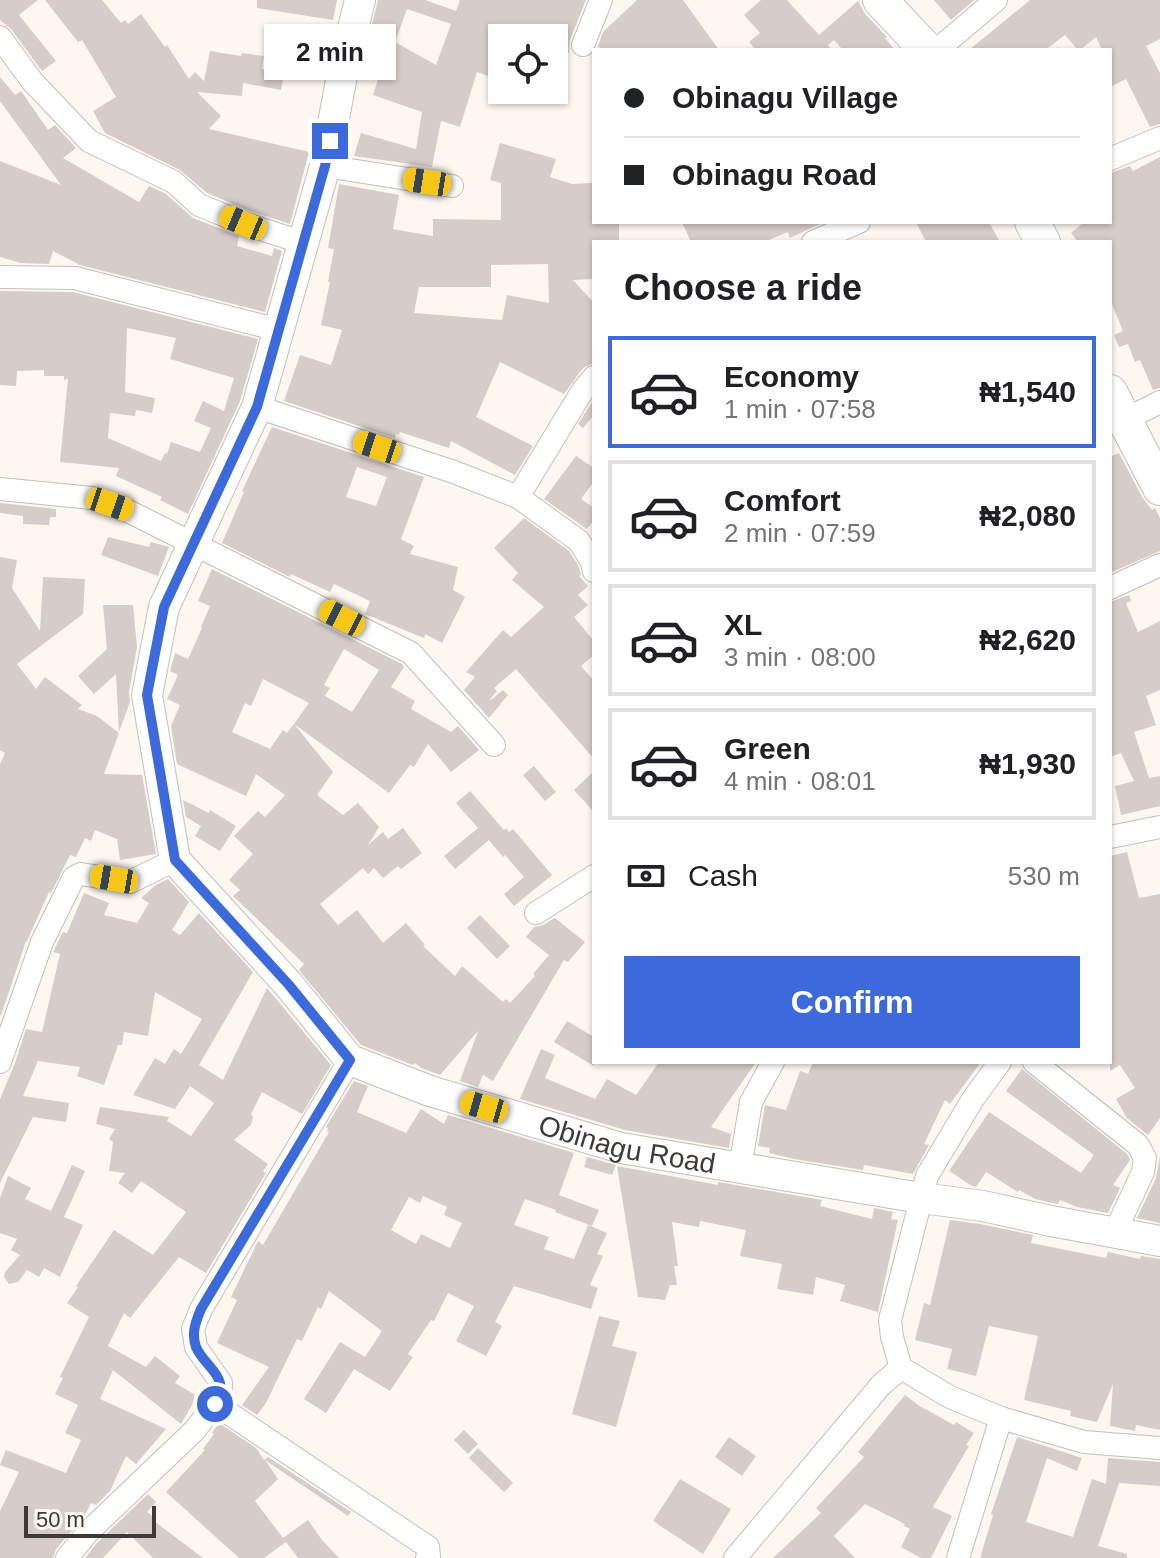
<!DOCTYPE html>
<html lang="en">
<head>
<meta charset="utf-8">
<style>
  :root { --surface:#fff; --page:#f6f6f6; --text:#202124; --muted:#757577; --line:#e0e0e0; --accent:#3c6ada }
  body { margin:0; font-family:Helvetica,sans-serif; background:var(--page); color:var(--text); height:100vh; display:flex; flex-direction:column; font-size:30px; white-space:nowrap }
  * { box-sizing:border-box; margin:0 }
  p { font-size:26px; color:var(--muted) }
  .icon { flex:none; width:44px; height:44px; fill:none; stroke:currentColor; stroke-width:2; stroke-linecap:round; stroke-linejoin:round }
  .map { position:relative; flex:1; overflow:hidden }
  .drawer { position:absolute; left:592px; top:240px; width:520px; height:824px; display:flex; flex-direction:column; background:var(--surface); border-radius:0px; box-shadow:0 2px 6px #0004 }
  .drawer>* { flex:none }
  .guide { position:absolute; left:592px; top:48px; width:520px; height:176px; border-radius:0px; box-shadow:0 2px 6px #0004; display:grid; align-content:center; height:176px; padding:0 32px; background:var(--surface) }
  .buttons { position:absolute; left:488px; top:24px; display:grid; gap:16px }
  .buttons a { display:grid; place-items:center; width:80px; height:80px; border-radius:0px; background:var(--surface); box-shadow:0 2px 6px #0004; font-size:40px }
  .scale { position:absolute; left:24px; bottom:20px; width:132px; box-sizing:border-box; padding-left:8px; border:4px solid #3d3a38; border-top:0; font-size:22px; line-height:28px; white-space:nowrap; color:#3d3a38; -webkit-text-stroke:6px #fef7f0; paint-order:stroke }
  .end { position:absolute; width:36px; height:36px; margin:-18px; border:10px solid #3c6ada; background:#fff; box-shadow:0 0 0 4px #fff }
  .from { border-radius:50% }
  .bubble { position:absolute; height:56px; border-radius:0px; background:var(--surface); box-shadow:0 2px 6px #0004; font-size:26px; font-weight:800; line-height:56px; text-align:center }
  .car { position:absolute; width:24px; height:48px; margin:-24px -12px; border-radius:10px; box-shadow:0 0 6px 2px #0007; background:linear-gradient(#f5c518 24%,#345 0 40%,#f5c518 0 76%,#345 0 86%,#f5c518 0) }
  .guide b { display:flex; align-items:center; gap:28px; height:76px; font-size:30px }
  .guide b+b { border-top:2px solid var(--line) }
  .guide i { width:20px; height:20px; background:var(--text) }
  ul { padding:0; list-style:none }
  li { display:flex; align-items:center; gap:24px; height:112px; margin:0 16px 12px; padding:0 16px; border:4px solid var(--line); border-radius:0px }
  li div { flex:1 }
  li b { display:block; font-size:30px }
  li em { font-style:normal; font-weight:800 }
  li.current { border-color:var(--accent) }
  li>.icon { width:72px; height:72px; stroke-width:1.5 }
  h2 { padding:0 32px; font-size:36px; line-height:96px }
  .pay { display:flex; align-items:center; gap:20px; height:88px; padding:0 32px; font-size:30px }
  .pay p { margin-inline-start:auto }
  .cta { display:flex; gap:16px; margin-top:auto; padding:16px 32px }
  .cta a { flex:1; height:92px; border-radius:0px; background:var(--accent); color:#fff; font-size:32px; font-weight:800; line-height:92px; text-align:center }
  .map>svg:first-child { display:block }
  .building { fill:#d6ccc9; fill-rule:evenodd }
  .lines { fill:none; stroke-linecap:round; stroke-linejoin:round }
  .street-casing { stroke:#c5bfb8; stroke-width:24 }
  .secondary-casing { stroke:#c5bfb8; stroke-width:32 }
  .primary-casing { stroke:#c5bfb8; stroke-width:36 }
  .street { stroke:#fff; stroke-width:22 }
  .secondary { stroke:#fff; stroke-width:30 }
  .primary { stroke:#fff; stroke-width:34 }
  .route { stroke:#3c6ada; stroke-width:10 }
  .labels { text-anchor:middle; stroke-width:8; stroke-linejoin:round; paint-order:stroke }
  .street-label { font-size:28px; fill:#3d3a38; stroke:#fef7f0 }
</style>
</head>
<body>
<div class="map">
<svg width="1160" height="1558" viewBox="0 0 1160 1558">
  <rect width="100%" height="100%" fill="#fef7f0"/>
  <g class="building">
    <path d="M0 0H38L19 15 56 61 42 71 11 29 0 20Z"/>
    <path d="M45 0H102L121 23 125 20 128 24 141 14 165 47 167 45 189 79 195 72 204 81 210 51 241 56 242 53 264 56 262 69 284 74 281 90 243 83 242 96 197 92 221 116 209 129 309 152 290 224 248 210 207 193 180 170 105 133 93 111 116 97 82 40 78 42Z"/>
    <path d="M257 0H337L333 20 257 8Z"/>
    <path d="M378 0H425L456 11 460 0H586L570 40 569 53 554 47V38H502V81L477 72 460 127 441 121 432 167 354 156 361 133 416 149 422 112 373 95 383 64 364 57ZM407 9 451 24 436 65 395 42Z"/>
    <path d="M637 0H683L719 50H602L598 46 603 32Z"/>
    <path d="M761 0H787L819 35 858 1 865 14 887 37 885 38 895 50H843L834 40 828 45 832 50H756L749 42 760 33 744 15Z"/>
    <path d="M934 0H974L951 20Z"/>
    <path d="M1030 0H1160V39L1146 46 1160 73V124L1150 127 1126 79 1110 87V50H1102L1096 37 1080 50H1078L1065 35 1045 50H969Z"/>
    <path d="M0 77 15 95 21 91 48 130 55 125 76 148 63 158 139 202 149 186 166 194 193 218 239 236 237 246 272 256 274 248 282 251 265 312 80 265 53 251 49 264 21 263 0 257V161L61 185 0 101Z"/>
    <path d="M500 143 556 159 550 177 572 184 592 183V191H594V222H619V242H594V279L573 280 594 303V363L583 368 564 394 500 362 476 417 533 446 515 475 451 441 449 448 400 432 399 435 396 434 395 438 284 401 300 355 331 365 342 330 321 325 330 282H328L334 249 328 248 339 184 399 195 393 229 433 236V219L501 220V183L490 180ZM548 264 549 303 507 295 502 320 414 313 419 287H491V265Z"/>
    <path d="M1160 157V388L1153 390 1140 360 1135 362 1128 344 1119 347 1114 335 1123 331 1110 299V242H1078L1071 233 1084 222H1110V173L1130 166 1133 171Z"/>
    <path d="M682 222H824L790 238 788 232 764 242H691Z"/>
    <path d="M916 222H989L1000 242H926Z"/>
    <path d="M0 291 73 292 258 339 240 401 188 514 160 500 162 497 116 476 119 468 60 462 68 379 64 380V376H44V370L17 371 16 386 0 385ZM127 328 176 338 170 359 234 378 224 411 203 401 194 421 211 428 200 452 171 442 167 454 165 453 161 461 108 438 110 413 135 416 136 410 152 413 155 398 125 392Z"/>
    <path d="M594 399V415L583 428 578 424Z"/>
    <path d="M272 427 424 477 401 539 414 546 410 554 458 567 453 590 465 597 442 643 425 634 424 638 365 614 370 601 334 584 330 592 291 574 290 577 222 543 244 492 242 491ZM357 467 387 477 376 506 346 497Z"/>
    <path d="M1119 453 1142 497 1152 510 1155 508 1160 518V551L1110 573V457Z"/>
    <path d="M576 456 594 468V481L581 499 594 508V520L587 529 544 499Z"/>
    <path d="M0 503 56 509V517H50L49 525 23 524V516L0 513Z"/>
    <path d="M524 518 569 551 579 567 581 575 579 576 588 586 578 595 588 605 574 617 594 641V655L581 666 594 681V759L516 669 494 688 497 691 490 699 491 700 503 690 508 695 489 718 464 690 475 677 466 672 503 630 511 637 544 607 512 580 518 573 494 548Z"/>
    <path d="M108 537 149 547 151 542 169 547 158 576 101 555Z"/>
    <path d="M0 557 17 560 12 588 40 631 43 577 85 579 83 614 17 664 36 689 45 677 82 705 78 709 97 716 119 733 104 774 142 775 156 854 120 860 117 839 95 830 91 841 85 838 76 857 70 855 51 893 49 892 27 941H26L1 1015H0V764L5 753 0 750Z"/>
    <path d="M212 569 402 664 404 667 391 687 415 701 411 709 451 732 458 726 479 750 451 772 428 744 414 767 410 765 389 793 294 724 309 703 263 679 251 706 245 703 232 732 270 749 283 730 287 733 294 724 333 772 317 795 343 815 358 803 379 827 368 845 383 832 388 839 403 828 422 853 401 869 398 866 383 878 374 868 368 874 363 868 320 904 338 925 357 910 383 943 406 923 425 945 423 946 455 976 462 966 503 1002 506 999 510 1003 535 976 533 974 549 955 526 937 534 927 543 925 555 918 585 942 568 962 564 960 493 1081 483 1075 478 1087 460 1081 478 1031 440 1075 421 1068 415 1063 413 1065 361 1045 299 970 304 964 233 896 240 890 229 880 253 854 234 836 258 811 265 817 285 795 256 774 246 796 177 764 171 726 180 705 167 699 178 675 170 671 175 653 188 659 202 628 201 627 210 606 198 601ZM344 649 379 670 352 712 325 696 330 688 324 685Z"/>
    <path d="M1129 595 1131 601 1126 603 1138 632 1160 621V690L1146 696 1156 725 1134 732 1149 778 1160 776V806L1121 815 1115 786 1134 781 1121 753 1110 757V602Z"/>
    <path d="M103 605H133L137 647 129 692 130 702 119 732 116 674 94 694 78 676 107 649Z"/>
    <path d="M534 766 556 792 545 801 523 775Z"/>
    <path d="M594 771V812L574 790Z"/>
    <path d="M470 791 504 830 506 828 509 832 513 829 552 875 514 906 504 894 524 877 505 855 503 857 489 840 455 869 444 856 478 828 456 803Z"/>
    <path d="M183 800 209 813 210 810 236 826 220 851 195 836 201 826 186 817Z"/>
    <path d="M1127 852 1139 898 1160 894V1118L1148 1135 1127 1118 1116 1099 1135 1088 1120 1065 1110 1071V856Z"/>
    <path d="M168 879 189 902 172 930 180 935 199 913 253 972 199 1065 223 1080 267 988 331 1065 302 1114 262 1092 251 1114 253 1117 251 1125 234 1140 268 1164 263 1171 266 1173 206 1273 179 1257 130 1318 124 1313 108 1346 146 1367 155 1356 180 1376 175 1383 197 1396 181 1424 113 1370 100 1399 166 1429 136 1464 126 1456 110 1491 96 1505 91 1503 84 1517 56 1549 53 1558H0V1511L19 1472 0 1465 6 1450 66 1473 81 1440 65 1433 78 1405 55 1394 63 1378 60 1377 89 1317 67 1303 78 1287 76 1286 114 1230 153 1255 186 1212 141 1181 132 1193 118 1183 125 1173 109 1171 113 1142 109 1139 115 1129 96 1124 100 1107 169 1117 167 1121 191 1136 214 1103 190 1086 175 1109 133 1095 155 1058 165 1064 174 1049 181 1054 202 1019 155 992 148 1036 124 1032 122 1045H118L104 1085 77 1076 80 1067 38 1061 23 1096 69 1103 66 1122 33 1117 0 1183V1099L15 1063 26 1029 42 1032 60 954 53 952 63 932 67 933 84 893 109 903 104 915 137 923 149 903 141 898 156 885Z"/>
    <path d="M480 915 510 946 497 959 467 928Z"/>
    <path d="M567 1021 594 1037V1066L554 1042Z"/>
    <path d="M541 1049 555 1055 545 1078 595 1099 607 1079 636 1095 659 1062H756L711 1127 731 1134 729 1148 625 1130 520 1099Z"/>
    <path d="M813 1062H981L950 1104 945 1100 924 1144 929 1145 913 1174 864 1165 863 1170 794 1159 769 1153 770 1148 758 1146 765 1105 786 1110 800 1071 808 1074Z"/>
    <path d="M1022 1069 1127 1154 1130 1160 1113 1185 1120 1188 1108 1213 1077 1207 1060 1200 1058 1204 1035 1199 1019 1190 1018 1192 986 1172 976 1187 972 1186 949 1171 989 1112 1081 1173 1094 1155 1006 1091Z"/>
    <path d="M354 1081 368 1086 357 1112 406 1133 421 1109 444 1124 448 1115 574 1153 559 1195 599 1210 592 1226 555 1212 556 1210 525 1199 514 1225 549 1237 544 1249 574 1259 588 1225 607 1233 597 1254 603 1256 590 1285 598 1288 591 1309 514 1286 495 1322 502 1326 486 1356 456 1341 474 1306 448 1293 434 1321 431 1320 408 1354 413 1357 390 1391 354 1369 326 1413 304 1399 340 1342 365 1357 382 1331 329 1291 321 1309 318 1307 302 1341 297 1339 266 1403 257 1415 242 1405 269 1367 217 1343 237 1300 231 1297 258 1241 263 1245 329 1132 327 1131 328 1128 326 1127ZM423 1196 447 1207 444 1215 462 1223 450 1248 421 1234 416 1244 391 1230 409 1197 420 1203Z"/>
    <path d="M587 1157 616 1165 612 1175 584 1167Z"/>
    <path d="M1160 1157V1223L1137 1218 1156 1178Z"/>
    <path d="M72 1165 85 1171 64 1217 83 1225 60 1277 44 1268 39 1277 27 1270 18 1282 9 1284 4 1277 5 1272 20 1255 11 1250 17 1239 0 1233V1198L8 1176 31 1188 25 1199 51 1211Z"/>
    <path d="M617 1166 718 1185V1182L822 1200 820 1206 872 1219 874 1208 893 1212 891 1219 898 1220 878 1312 840 1301 845 1285 816 1277 813 1295 777 1289 782 1264 740 1256 746 1230 700 1221 699 1227 672 1222 678 1266H674L677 1285H670L665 1300 638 1297Z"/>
    <path d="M950 1220 980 1224 1033 1235 1031 1243 1106 1258 1108 1252 1140 1259 1141 1256 1160 1259V1430L1136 1425 1135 1431 1110 1426 1113 1384 1097 1422 1070 1416 1071 1411 1024 1400 1038 1336 989 1326 976 1376 947 1369 952 1349 915 1340 924 1303 930 1305Z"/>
    <path d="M599 1316 620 1321 612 1346 637 1352 616 1427 572 1414Z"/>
    <path d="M905 1395 918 1405 954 1425 956 1422 974 1433 966 1445 969 1446 933 1507 952 1516 931 1558H921L901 1547 910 1529 904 1526 905 1524 865 1504 834 1536 855 1558H773L821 1513 816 1508 864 1457 858 1452Z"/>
    <path d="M219 1423 256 1448 264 1460 268 1457 351 1512 348 1516 265 1460 278 1479 255 1501 286 1542 264 1558H239L166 1492 205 1450 203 1449 214 1434 212 1433Z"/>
    <path d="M464 1430 478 1444 468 1454 454 1440Z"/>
    <path d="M729 1437 756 1456 742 1476 715 1457Z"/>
    <path d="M1017 1437 1082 1458 1077 1471 1047 1458 1026 1522 1073 1537 1092 1479 1106 1484 1108 1458 1160 1462V1486L1119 1483 1098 1546 1127 1554V1558H980L993 1515 991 1514Z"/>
    <path d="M478 1448 513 1483 504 1492 469 1458Z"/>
    <path d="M680 1479 731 1509 703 1554 653 1521Z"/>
    <path d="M148 1494 156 1502 147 1512 156 1519 154 1521 203 1558H153L127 1532 103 1558H85L98 1542Z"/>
    <path d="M308 1520 322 1540 339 1558H298L283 1538Z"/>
  </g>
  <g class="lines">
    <defs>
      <g id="street">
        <path d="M0 37 32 81 89 141 174 182 199 205 243 223 304 243"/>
        <path d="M583 45 601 0"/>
        <path d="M937 50 996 0"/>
        <path d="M1110 159 1160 138"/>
        <path d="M325 166 452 186"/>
        <path d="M813 242 859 222"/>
        <path d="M0 277 75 278 279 330"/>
        <path d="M257 407 454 472 518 497 579 541 592 562 594 571"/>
        <path d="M1125 420 1160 402"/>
        <path d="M0 489 92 498 128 511 411 653 494 745"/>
        <path d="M518 497 583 390 594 377"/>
        <path d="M1110 588 1160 565"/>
        <path d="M1110 837 1160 827"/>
        <path d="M536 913 594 876"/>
        <path d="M0 1062 42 942 74 877 81 874 130 882 175 860"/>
        <path d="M1000 1062 973 1099 927 1176 890 1320 892 1337 901 1368 950 1397 1001 1418 1084 1442 1160 1448"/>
        <path d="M1034 1062 1138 1145 1145 1158 1143 1172 1115 1232"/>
        <path d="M740 1168 751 1102 773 1062"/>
        <path d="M215 1404 428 1547 429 1556 427 1558"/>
        <path d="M67 1558 88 1532 195 1430 220 1396 221 1383 196 1347 193 1329 201 1309 350 1060"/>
        <path d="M735 1558 881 1385 901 1368"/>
        <path d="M958 1558 1001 1418"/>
      </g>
      <g id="secondary">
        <path id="s1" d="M360 0 344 65 325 166 257 407 164 607 147 695 175 860 289 985 350 1060 430 1091 621 1148 921 1198 983 1206 1051 1221 1160 1241"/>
      </g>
      <g id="primary">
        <path d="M880 0 927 50"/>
        <path d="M1032 222 1043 242"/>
        <path d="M1110 392 1160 488"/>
      </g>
    </defs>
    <use href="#street" class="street-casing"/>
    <use href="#secondary" class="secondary-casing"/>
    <use href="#primary" class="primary-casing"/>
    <use href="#street" class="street"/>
    <use href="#secondary" class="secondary"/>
    <use href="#primary" class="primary"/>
  </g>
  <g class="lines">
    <path class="route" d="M215 1404C232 1377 205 1368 196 1347 191 1333 196 1321 201 1309L350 1060 289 985 175 860 147 695 164 607 257 407 325 166 330 141"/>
  </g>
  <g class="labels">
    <g class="street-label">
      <text dy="10" stroke="none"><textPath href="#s1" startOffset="1454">Obinagu Road</textPath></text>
    </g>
  </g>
</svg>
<div class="buttons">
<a><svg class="icon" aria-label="locate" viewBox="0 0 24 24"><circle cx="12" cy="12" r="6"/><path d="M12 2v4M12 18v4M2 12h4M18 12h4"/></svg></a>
</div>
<div class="scale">50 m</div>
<i class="end from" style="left:215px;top:1404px"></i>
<i class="end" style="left:330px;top:141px"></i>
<div class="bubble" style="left:264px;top:24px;width:132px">2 min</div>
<i class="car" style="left:427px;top:182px;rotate:279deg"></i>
<i class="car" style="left:243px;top:223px;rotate:293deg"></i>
<i class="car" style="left:377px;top:447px;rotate:288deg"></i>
<i class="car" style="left:110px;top:504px;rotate:109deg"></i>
<i class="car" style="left:342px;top:618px;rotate:297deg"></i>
<i class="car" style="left:114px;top:879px;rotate:280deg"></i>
<i class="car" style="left:484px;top:1107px;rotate:286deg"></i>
<div class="guide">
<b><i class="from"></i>Obinagu Village</b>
<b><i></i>Obinagu Road</b>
</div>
<section class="drawer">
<h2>Choose a ride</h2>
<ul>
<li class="current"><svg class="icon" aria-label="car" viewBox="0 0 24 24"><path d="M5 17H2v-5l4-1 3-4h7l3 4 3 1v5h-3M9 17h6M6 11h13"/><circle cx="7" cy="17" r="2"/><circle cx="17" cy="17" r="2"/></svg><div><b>Economy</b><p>1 min · 07:58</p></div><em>₦1,540</em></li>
<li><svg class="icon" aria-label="car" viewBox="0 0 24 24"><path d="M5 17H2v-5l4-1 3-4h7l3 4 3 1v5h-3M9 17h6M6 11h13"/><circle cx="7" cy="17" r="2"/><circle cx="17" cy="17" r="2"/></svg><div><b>Comfort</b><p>2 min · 07:59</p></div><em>₦2,080</em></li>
<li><svg class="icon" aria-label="car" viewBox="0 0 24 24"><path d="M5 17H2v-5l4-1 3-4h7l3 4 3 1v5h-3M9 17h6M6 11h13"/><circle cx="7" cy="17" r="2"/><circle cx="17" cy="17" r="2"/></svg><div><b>XL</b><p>3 min · 08:00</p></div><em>₦2,620</em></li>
<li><svg class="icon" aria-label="car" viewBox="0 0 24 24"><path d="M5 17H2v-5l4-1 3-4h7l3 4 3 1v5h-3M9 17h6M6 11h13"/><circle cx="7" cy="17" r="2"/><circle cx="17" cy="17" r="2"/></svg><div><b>Green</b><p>4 min · 08:01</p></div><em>₦1,930</em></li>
</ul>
<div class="pay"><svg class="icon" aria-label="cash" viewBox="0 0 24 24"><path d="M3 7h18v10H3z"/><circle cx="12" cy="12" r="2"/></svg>Cash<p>530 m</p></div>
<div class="cta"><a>Confirm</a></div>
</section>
</div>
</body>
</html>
